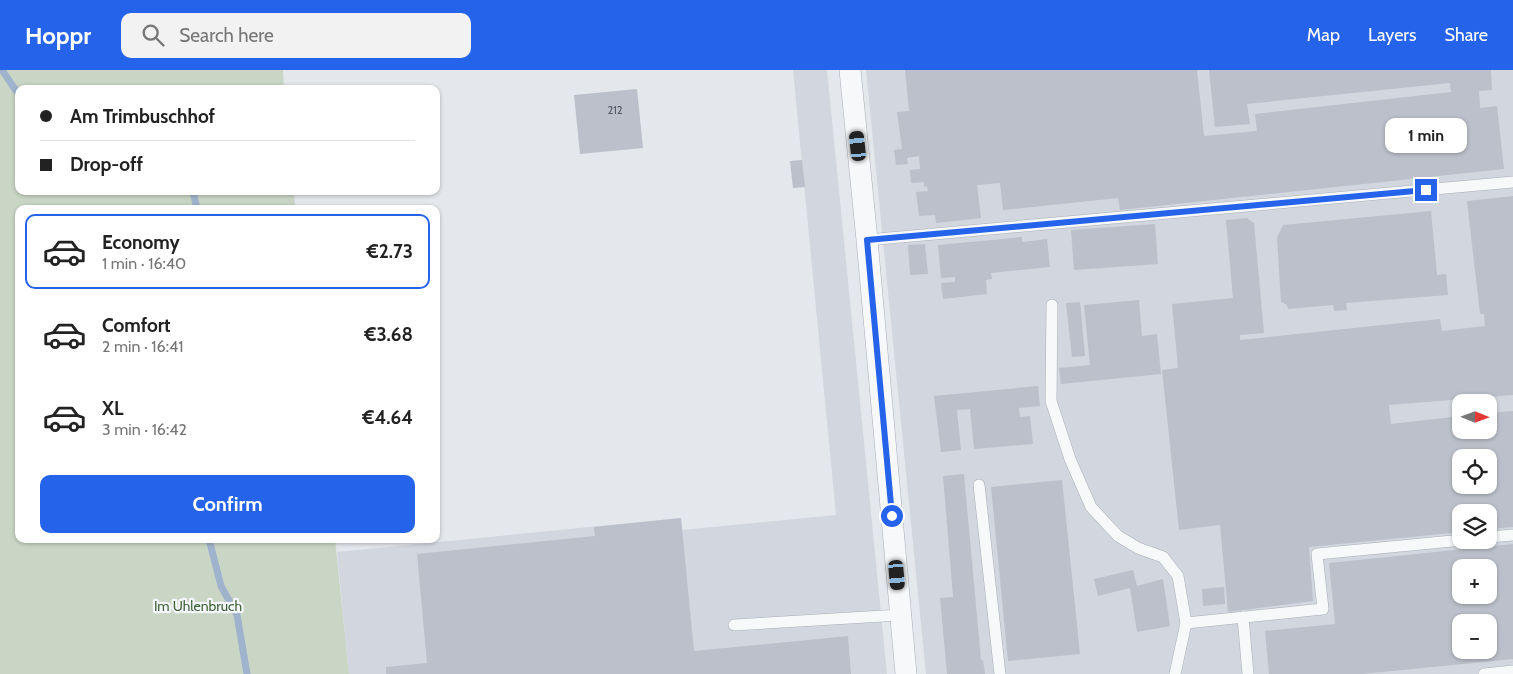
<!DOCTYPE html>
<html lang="en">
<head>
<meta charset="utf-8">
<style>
  :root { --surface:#fff; --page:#f2f2f2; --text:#222; --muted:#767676; --line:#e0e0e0; --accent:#2563eb }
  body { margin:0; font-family:Cabin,sans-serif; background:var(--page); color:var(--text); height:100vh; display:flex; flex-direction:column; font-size:19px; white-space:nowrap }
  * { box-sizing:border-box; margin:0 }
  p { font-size:16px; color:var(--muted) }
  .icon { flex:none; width:28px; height:28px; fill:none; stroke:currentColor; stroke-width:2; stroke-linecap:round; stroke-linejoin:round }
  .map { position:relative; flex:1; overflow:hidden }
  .panel { position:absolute; left:15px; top:135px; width:425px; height:338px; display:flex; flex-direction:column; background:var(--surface); border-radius:10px; box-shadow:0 1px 4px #0004 }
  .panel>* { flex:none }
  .top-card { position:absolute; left:15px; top:15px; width:425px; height:110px; border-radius:10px; box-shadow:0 1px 4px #0004; display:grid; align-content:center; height:110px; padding:0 25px; background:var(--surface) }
  .needle { width:32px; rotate:91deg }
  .controls { position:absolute; left:1452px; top:324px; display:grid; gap:10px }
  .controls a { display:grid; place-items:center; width:45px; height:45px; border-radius:10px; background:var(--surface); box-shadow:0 1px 4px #0004; font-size:25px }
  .end { position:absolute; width:22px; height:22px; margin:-11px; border:6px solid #2563eb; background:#fff; box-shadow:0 0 0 2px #fff }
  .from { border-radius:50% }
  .bubble { position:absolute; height:35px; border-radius:10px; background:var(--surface); box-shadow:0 1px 4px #0004; font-size:16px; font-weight:700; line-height:35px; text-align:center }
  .car { position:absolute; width:15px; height:30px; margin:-15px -8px; border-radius:6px; box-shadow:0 0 4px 1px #0007; background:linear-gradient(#222 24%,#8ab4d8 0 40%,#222 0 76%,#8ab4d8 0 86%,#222 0) }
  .top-card b { display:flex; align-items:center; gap:18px; height:48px; font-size:19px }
  .top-card b+b { border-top:1px solid var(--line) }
  .top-card i { width:12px; height:12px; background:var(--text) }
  ul { padding:9px 0 0; list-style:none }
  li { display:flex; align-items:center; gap:15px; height:75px; margin:0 10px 8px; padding:0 15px; border:2px solid transparent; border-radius:10px }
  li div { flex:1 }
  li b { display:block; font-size:19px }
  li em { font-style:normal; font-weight:700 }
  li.selected { border-color:var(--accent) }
  li>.icon { width:45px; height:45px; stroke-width:1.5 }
  .cta { display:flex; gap:10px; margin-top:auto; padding:10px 25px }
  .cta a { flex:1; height:58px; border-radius:10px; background:var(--accent); color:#fff; font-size:20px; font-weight:700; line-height:58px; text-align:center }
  header { display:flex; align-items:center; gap:30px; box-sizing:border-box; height:70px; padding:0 25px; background:var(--accent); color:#fff }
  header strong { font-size:24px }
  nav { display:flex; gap:28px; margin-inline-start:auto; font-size:18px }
  .search { width:350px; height:45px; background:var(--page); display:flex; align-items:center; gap:12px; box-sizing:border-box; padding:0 18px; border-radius:10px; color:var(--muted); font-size:19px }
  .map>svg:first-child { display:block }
  .built { fill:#d2d6de; fill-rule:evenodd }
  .green { fill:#c9d6c5 }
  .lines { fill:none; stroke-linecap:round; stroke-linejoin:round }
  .stream { stroke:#9fb4cc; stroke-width:7 }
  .building { fill:#bbc0ca; fill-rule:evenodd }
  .service-casing { stroke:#a9aeb7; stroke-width:12 }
  .minor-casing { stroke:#a9aeb7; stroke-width:22 }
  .service { stroke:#f7f8fa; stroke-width:11 }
  .minor { stroke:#f7f8fa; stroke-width:21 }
  .route { stroke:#2563eb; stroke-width:6 }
  .labels { text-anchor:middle; stroke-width:4.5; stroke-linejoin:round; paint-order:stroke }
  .number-label { font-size:11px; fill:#4f5766 }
  .park-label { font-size:14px; fill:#3f6138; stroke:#f4f6f9 }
</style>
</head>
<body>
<header>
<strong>Hoppr</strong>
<div class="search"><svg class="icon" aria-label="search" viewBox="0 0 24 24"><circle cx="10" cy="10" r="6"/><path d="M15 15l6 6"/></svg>Search here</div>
<nav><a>Map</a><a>Layers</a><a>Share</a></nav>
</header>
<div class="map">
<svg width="1513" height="604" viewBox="0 0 1513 604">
  <rect width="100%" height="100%" fill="#e4e7ec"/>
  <g class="built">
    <path d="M793 0H827L887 604H349L337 482 681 448 682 460 836 445Z"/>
    <path d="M866 0H1513V604H926ZM1461 332H1489V360H1461ZM1461 388H1489V415H1461ZM1461 442H1489V470H1461ZM1461 498H1489V525H1461ZM1461 552H1489V580H1461Z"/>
  </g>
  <path class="green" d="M0 0H283L284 19H19V121H294L295 139H19V469H335L349 604H0Z"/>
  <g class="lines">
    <g class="stream">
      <path d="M2 0 19 25"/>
      <path d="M193 121 197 139"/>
      <path d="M209 469 221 516 237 545 247 604"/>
    </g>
  </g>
  <g class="building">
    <path d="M905 0H1197L1204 66 1257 61 1255 44 1451 22 1450 13 1247 34 1250 54 1215 57 1209 0H1491L1492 20 1479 21 1480 38 1497 36 1504 99 1120 140 1118 128 1003 140 1000 113 977 115 981 148 936 153 935 145 919 146 916 122 928 121 927 116 924 117V112L911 113 910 100 920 99 919 86 907 88 908 94 896 95 894 80 902 79 897 42 909 41Z"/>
    <path d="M637 19 643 78 580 84 574 25Z"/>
    <path d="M802 90 805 117 793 118 790 91Z"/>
    <path d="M1513 126V325L1389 335 1391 354 1461 346V360H1489V343L1513 341V457L1489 459V442H1461V462L1309 477 1313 531 1228 542 1220 455 1179 460 1162 300 1178 298 1172 234 1233 228 1226 150 1247 148 1254 153 1264 263 1240 265V270L1440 249 1442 261 1485 256 1484 244H1480L1467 131ZM1461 388H1489V415H1461Z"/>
    <path d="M1431 141 1437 205 1446 204 1448 225 1346 233 1347 240 1334 241 1333 235 1288 239 1287 235 1281 232 1277 168 1283 155Z"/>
    <path d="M1155 154 1158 194 1074 200 1071 160Z"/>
    <path d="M1022 167V172L1047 169 1050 197 991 203 992 209 986 210 987 224 943 229 941 213 955 212V207L941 208 938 175Z"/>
    <path d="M925 174 928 204 910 205 908 175Z"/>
    <path d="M1139 230 1142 266 1157 264 1161 304 1061 314 1059 298 1090 295 1084 235Z"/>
    <path d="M1080 232 1085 286 1072 287 1066 233Z"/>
    <path d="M1038 316 1040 336 1019 338 1020 347 1030 346 1033 374 974 379 970 339 957 340 961 380 941 382 934 326Z"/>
    <path d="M964 404 981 590H983L985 604H947L940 528 953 527 943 406Z"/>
    <path d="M1062 410 1080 584 1008 591 991 417Z"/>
    <path d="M681 448 694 581 848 566 851 604H386V597L427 593 417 484 595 466 594 457Z"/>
    <path d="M1513 474V589L1362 604H1269L1265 561 1335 554 1329 493ZM1461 498H1489V525H1461ZM1461 552H1489V580H1461Z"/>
    <path d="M1133 500 1137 516 1163 509 1170 556 1137 562 1130 518 1098 526 1094 509Z"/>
    <path d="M1224 517 1225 534 1203 536 1202 519Z"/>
  </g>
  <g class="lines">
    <defs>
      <g id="service">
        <path d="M867 170 1513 112"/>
        <path d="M1052 235 1051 331 1070 389 1091 437 1118 466 1138 478 1163 487 1178 506 1186 553 1175 604"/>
        <path d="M979 415 1000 604"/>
        <path d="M1489 467 1513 465"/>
        <path d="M1243 547 1248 604"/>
        <path d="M1186 553 1323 539 1317 484 1463 470"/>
        <path d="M734 555 900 545"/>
        <path d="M1484 604 1513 601"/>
      </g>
      <path id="minor" d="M850 0 867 170 906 604"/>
    </defs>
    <use href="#service" class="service-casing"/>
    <use href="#minor" class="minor-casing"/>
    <use href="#service" class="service"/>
    <use href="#minor" class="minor"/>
  </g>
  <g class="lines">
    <path class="route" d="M892 446 867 170 1426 120"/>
  </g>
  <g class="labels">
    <g class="number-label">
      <text x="615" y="44">212</text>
    </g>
    <g class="park-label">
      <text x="198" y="541">Im Uhlenbruch</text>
    </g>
  </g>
</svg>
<div class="controls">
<a><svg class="needle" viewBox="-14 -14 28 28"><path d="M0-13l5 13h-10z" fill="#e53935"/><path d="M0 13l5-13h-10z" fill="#767676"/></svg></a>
<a><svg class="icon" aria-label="locate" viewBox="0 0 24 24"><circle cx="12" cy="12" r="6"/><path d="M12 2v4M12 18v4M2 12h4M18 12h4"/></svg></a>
<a><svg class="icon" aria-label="layers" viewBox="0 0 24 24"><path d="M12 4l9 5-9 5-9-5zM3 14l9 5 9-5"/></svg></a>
<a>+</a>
<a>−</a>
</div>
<i class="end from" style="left:892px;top:446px"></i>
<i class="end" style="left:1426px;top:120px"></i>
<div class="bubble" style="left:1385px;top:48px;width:82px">1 min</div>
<i class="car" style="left:858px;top:76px;rotate:354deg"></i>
<i class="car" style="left:897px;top:505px;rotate:175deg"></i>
<div class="top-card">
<b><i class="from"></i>Am Trimbuschhof</b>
<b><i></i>Drop-off</b>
</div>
<section class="panel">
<ul>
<li class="selected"><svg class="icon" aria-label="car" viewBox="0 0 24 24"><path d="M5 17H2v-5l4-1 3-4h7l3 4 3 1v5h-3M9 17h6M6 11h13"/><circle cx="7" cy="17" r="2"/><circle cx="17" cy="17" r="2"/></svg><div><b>Economy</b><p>1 min · 16:40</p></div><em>€2.73</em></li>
<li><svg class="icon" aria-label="car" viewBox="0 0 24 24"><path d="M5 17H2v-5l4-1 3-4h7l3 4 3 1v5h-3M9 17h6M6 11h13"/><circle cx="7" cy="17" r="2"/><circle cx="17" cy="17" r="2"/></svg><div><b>Comfort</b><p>2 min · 16:41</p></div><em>€3.68</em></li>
<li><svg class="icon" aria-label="car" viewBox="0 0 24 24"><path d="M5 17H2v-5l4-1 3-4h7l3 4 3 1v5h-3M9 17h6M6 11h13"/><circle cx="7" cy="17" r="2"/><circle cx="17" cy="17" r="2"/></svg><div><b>XL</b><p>3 min · 16:42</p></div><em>€4.64</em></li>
</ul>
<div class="cta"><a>Confirm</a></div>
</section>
</div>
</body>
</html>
